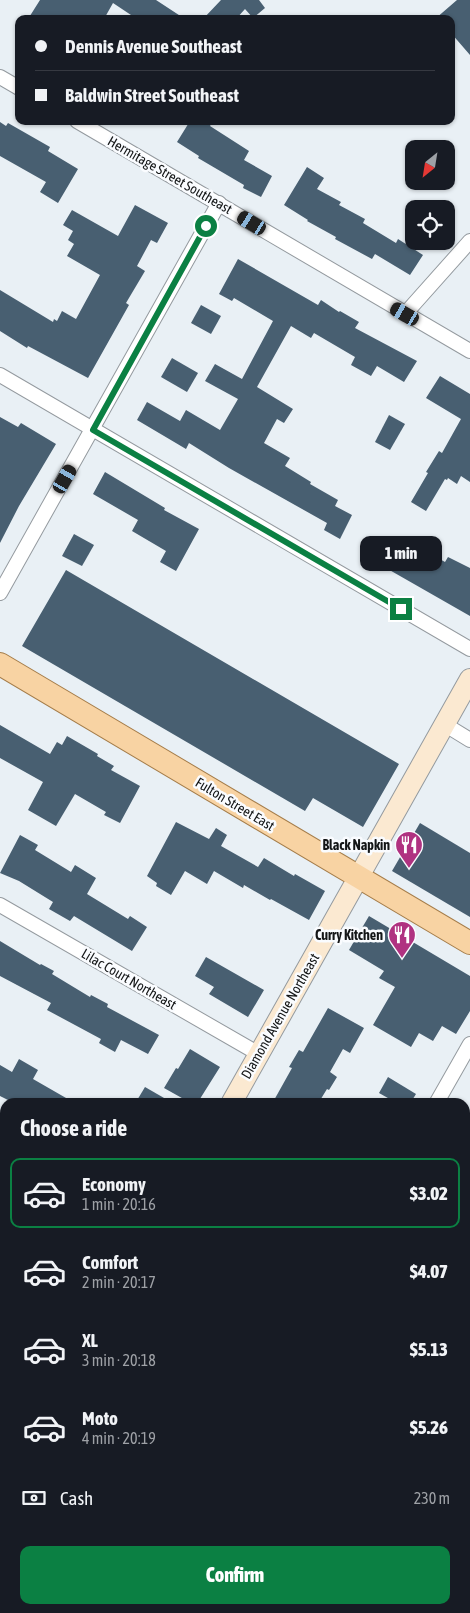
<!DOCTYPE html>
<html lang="en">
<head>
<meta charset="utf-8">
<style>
  :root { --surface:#171b24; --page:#20242c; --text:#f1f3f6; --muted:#9ea1a6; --line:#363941; --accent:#0b8043 }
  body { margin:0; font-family:"Asap Condensed",sans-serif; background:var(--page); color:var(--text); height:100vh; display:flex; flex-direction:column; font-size:19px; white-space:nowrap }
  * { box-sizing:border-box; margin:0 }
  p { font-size:16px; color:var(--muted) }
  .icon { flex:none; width:28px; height:28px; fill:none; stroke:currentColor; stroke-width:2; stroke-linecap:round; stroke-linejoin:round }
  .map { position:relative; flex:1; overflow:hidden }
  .details { position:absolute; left:0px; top:1098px; width:470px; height:516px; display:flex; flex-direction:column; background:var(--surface); border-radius:15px 15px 0 0; box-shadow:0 1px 4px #0004 }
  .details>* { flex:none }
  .top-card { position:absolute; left:15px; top:15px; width:440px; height:110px; border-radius:10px; box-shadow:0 1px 4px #0004; display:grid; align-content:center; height:110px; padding:0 20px; background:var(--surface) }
  .needle { width:32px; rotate:210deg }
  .fabs { position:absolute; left:405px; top:140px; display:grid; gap:10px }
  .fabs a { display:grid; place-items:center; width:50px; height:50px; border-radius:10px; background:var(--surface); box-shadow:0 1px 4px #0004; font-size:25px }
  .end { position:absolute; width:22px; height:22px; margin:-11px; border:6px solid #0b8043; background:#fff; box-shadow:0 0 0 2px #fff }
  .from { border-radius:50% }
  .bubble { position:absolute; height:35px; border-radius:10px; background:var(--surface); box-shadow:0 1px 4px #0004; font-size:16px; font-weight:800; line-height:35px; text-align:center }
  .car { position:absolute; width:15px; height:30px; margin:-15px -8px; border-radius:6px; box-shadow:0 0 4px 1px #0007; background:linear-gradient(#222 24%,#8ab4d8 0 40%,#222 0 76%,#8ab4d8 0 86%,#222 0) }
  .top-card b { display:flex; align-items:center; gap:18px; height:48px; font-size:19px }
  .top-card b+b { border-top:1px solid var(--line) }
  .top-card i { width:12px; height:12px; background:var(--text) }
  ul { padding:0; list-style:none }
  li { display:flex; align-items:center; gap:15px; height:70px; margin:0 10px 8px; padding:0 10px; border:2px solid transparent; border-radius:10px }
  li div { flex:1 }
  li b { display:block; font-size:19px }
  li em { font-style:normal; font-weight:800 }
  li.active { border-color:var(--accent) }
  li>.icon { width:45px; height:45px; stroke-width:1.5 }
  h2 { padding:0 20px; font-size:22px; line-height:60px }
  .pay { display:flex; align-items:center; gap:12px; height:55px; padding:0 20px; font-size:19px }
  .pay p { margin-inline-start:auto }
  .primary-button { display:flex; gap:10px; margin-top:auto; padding:10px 20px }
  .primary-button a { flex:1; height:58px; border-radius:10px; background:var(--accent); color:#fff; font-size:20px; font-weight:800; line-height:58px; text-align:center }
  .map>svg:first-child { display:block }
  .park { fill:url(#park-crowns) }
  .building { fill:#485f71 }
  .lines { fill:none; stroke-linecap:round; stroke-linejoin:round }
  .street-casing { stroke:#949a9f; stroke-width:16 }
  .secondary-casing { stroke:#949a9f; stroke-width:22 }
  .primary-casing { stroke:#a57d4a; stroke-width:24 }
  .street { stroke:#fff; stroke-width:14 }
  .secondary { stroke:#fbe9d1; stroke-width:20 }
  .primary { stroke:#f8d3a3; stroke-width:22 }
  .route { stroke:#0b8043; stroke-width:6 }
  .labels { text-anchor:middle; stroke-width:5; stroke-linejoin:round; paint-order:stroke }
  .street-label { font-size:14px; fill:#141617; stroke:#fafcff }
  .poi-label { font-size:14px; font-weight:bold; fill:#141617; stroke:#fafcff; text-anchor:end }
</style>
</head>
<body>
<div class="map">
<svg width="470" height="1613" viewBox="0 0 470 1613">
  <defs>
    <pattern id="park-crowns" width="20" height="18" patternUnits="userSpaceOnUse" patternTransform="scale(1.25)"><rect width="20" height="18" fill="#c5d4bd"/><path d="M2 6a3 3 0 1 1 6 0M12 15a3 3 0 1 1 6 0" fill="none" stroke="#a8b5a2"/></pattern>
  </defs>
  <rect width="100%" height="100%" fill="#e9f0f5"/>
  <path class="park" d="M5 1508V1609H339L346 1613H0V1517Z"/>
  <g class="building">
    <path d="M40 0H156L185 19H137L113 3 104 19H28Z"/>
    <path d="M221 0H259L265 8 253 18 245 9 236 19H203Z"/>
    <path d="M457 0H470V55L451 33V19H435Z"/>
    <path d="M190 121H213L210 126 249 151 244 160 272 176 261 197 243 188 244 185 198 158 199 156 177 142Z"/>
    <path d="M0 122 6 126 8 123 50 147 48 151 78 169 58 203 40 192 46 182 0 156Z"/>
    <path d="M307 167 324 178 317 189 341 202 339 205 365 219 363 223 396 243 398 239 423 255 410 275 375 254 372 259 335 239 336 237 307 221 308 220 284 205Z"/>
    <path d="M135 205 168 223 157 243 151 240 137 266 145 271 126 303 129 305 88 378 28 346 27 348 0 331V290L53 322 54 319 57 321 62 311 76 319 100 275 67 256 74 244 68 240 73 231 63 225 72 210 118 236Z"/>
    <path d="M238 259 318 305 321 300 339 312 340 311 359 322 355 328 417 361 404 382 377 366 371 376 351 365 355 357 314 333 311 338 291 326 257 387 293 409 284 423 277 419 264 443 290 458 285 466 311 482 310 484 338 500 335 506 352 515 340 539 324 530 327 523 229 468 189 443 186 449 137 420 147 402 180 421 186 410 220 430 238 399 205 381 215 364 242 379 273 321 234 298 232 301 219 294Z"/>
    <path d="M201 305 221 316 211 334 191 323Z"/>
    <path d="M172 358 198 373 187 392 161 377Z"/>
    <path d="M440 376 470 394V482L461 476 457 484 448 478 447 480 445 479 426 511 411 502 428 473 426 472 439 451 442 453 461 419 426 398Z"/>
    <path d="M389 415 405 424 390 450 375 442Z"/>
    <path d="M0 417 18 427 21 423 56 444 19 506 0 543Z"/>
    <path d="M105 472 165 508 164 510 199 529 176 571 160 562 166 551 132 531 138 520 93 494Z"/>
    <path d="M74 534 94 545 82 566 62 556Z"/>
    <path d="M395 537 427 557 429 553 445 562 448 557 470 568V616L379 564Z"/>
    <path d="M66 570 399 764 363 827 313 798 305 811 22 646Z"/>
    <path d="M0 725 50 754 57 742 62 745 67 736 98 754 97 756 114 766 111 770 140 786 120 823 104 815 106 812 75 794 56 826 28 810 43 782 0 758Z"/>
    <path d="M176 822 209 839 216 828 227 835 221 846 258 867 264 858 294 876 295 874 325 891 309 920 271 899 270 900 244 885 243 888 214 871 207 884 185 871 171 895 156 886 157 883 147 876Z"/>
    <path d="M420 823 470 853V917L392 871Z"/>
    <path d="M20 835 38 845 35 850 71 872 75 865 96 878 87 894 128 919 130 916 147 927 132 951 74 916 70 921 49 909 53 902 19 881 0 873Z"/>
    <path d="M369 916 470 976V1011L456 1034 442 1026 433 1041 419 1033 411 1047 373 1025 395 987 379 978 384 971 349 950Z"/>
    <path d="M0 941 40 965 41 964 54 971 52 974 90 997 91 995 108 1004 107 1007 159 1035 148 1054 121 1040 115 1052 99 1043 101 1039 47 1010 51 1003 0 976Z"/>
    <path d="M206 957 264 990 248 1017 209 994 214 987 195 976Z"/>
    <path d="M328 1008 364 1028 350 1053 343 1049 330 1072 337 1077 329 1090 327 1089 319 1102H273L292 1068 289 1067 299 1050 303 1052Z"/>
    <path d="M190 1049 220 1067 198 1102H189L164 1088 176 1068 178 1069Z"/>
    <path d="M19 1059 38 1070 33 1079 73 1102H12L0 1096V1065L12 1072Z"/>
    <path d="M388 1077 416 1094 411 1102H395L379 1093Z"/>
    <path d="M145 1087 171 1102H136Z"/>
  </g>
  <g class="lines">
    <defs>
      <g id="street">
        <path d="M0 77 19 88"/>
        <path d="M77 121 470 351"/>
        <path d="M405 314 470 241"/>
        <path d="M0 375 470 649"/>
        <path d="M0 593 219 203"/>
        <path d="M444 724 470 740"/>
        <path d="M0 905 259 1054"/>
        <path d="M437 1102 470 1044"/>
        <path d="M0 1124 5 1127"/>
        <path d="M0 1411 5 1414"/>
        <path d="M465 1519 470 1509"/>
        <path d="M465 1529 470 1535"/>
      </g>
      <g id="secondary">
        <path d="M232 1102 470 679"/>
        <path d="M0 1517 5 1508"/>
        <path d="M339 1609 346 1613"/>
      </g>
      <path id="primary" d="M0 664 470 943"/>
    </defs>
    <use href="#street" class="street-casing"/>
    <use href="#secondary" class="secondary-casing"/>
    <use href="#primary" class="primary-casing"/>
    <use href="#street" class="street"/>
    <use href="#secondary" class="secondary"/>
    <use href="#primary" class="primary"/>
  </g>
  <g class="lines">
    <path class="route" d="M206 226 93 430 401 609"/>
  </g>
  <defs>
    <symbol id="restaurant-pin" viewBox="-11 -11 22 30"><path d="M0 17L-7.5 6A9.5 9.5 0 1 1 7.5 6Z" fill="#b03281" stroke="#fafcff"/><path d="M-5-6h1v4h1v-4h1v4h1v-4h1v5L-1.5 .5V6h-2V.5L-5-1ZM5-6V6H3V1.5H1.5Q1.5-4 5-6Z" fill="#fff"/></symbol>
  </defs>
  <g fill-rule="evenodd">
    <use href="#restaurant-pin" x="393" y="829" width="32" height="43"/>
    <use href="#restaurant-pin" x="386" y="919" width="32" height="43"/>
  </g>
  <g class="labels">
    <g class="street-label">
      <text transform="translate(170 175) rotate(30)" y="5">Hermitage Street Southeast</text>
      <text transform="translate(235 804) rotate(31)" y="5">Fulton Street East</text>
      <text transform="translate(129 979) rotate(30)" y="5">Lilac Court Northeast</text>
      <text transform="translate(280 1016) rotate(-60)" y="5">Diamond Avenue Northeast</text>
    </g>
    <g class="poi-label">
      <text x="390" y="850">Black Napkin</text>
      <text x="383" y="940">Curry Kitchen</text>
    </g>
  </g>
</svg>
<div class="fabs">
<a><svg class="needle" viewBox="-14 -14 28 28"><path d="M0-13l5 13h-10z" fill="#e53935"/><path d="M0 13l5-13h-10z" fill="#9ea1a6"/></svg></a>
<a><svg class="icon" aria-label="locate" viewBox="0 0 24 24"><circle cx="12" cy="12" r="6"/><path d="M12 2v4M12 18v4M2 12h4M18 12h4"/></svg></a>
</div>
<i class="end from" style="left:206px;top:226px"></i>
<i class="end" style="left:401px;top:609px"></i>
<div class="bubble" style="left:360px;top:536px;width:82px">1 min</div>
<i class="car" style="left:252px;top:223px;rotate:301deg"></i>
<i class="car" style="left:405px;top:314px;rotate:300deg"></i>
<i class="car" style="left:65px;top:479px;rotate:30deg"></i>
<div class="top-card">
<b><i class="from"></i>Dennis Avenue Southeast</b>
<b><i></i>Baldwin Street Southeast</b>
</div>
<section class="details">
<h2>Choose a ride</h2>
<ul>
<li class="active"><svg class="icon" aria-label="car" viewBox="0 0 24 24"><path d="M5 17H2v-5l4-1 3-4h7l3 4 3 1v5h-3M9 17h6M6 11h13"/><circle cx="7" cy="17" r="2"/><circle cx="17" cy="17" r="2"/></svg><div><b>Economy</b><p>1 min · 20:16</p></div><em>$3.02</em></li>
<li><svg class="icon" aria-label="car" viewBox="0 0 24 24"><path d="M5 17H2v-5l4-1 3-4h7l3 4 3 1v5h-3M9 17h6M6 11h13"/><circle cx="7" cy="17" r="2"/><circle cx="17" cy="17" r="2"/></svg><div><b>Comfort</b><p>2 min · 20:17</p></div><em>$4.07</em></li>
<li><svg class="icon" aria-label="car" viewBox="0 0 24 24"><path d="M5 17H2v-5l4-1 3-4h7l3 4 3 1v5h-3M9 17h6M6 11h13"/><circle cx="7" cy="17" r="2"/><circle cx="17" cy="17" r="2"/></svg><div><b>XL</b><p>3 min · 20:18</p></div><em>$5.13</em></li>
<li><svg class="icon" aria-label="car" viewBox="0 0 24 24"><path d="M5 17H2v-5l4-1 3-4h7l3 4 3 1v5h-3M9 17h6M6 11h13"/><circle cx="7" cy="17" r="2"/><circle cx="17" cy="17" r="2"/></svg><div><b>Moto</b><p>4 min · 20:19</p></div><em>$5.26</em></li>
</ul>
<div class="pay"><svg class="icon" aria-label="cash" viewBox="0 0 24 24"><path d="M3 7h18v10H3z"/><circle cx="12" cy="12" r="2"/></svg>Cash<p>230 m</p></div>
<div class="primary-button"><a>Confirm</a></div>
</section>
</div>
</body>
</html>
